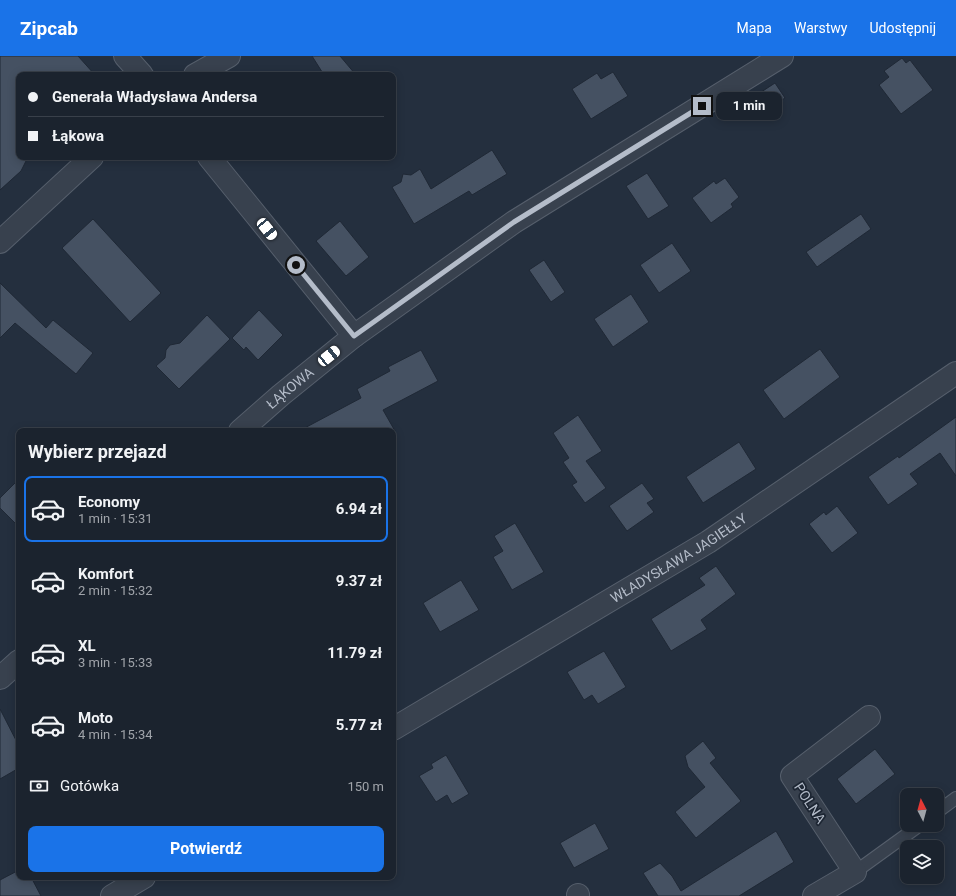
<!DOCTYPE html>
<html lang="pl">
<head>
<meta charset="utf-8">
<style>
  :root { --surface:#1b232e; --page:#242b36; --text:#f1f3f6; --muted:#a0a4aa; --line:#39404a; --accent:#1a73e8 }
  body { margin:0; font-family:Roboto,sans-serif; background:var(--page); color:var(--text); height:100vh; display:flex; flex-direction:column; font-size:15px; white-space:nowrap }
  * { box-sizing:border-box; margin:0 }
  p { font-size:13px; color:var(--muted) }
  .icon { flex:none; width:22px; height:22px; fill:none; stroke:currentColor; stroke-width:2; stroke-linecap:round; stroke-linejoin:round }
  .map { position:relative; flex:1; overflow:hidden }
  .sheet { position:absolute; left:16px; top:372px; width:380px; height:452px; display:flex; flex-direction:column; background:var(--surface); border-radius:8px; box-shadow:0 2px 10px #0003,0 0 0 1px var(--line) }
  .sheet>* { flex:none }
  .top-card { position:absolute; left:16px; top:16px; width:380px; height:88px; border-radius:8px; box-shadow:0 2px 10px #0003,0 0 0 1px var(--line); display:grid; align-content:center; height:88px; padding:0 12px; background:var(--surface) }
  .needle { width:26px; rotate:354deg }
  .controls { position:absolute; left:900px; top:732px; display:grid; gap:8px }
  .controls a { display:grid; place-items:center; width:44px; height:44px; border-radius:8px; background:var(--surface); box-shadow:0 2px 10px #0003,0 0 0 1px var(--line); font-size:20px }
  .end { position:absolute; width:18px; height:18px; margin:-9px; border:5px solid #b4bcc9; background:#111; box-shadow:0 0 0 2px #111 }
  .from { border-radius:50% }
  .bubble { position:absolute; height:28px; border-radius:8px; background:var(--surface); box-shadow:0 2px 10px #0003,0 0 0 1px var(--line); font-size:13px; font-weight:700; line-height:28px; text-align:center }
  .car { position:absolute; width:12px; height:24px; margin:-12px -6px; border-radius:5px; box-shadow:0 0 3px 1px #0007; background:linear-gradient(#fff 24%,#345 0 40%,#fff 0 76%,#345 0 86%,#fff 0) }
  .top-card b { display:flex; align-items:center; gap:14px; height:38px; font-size:15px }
  .top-card b+b { border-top:1px solid var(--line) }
  .top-card i { width:10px; height:10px; background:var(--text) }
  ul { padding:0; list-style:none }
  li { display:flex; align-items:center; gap:12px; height:66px; margin:0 8px 6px; padding:0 4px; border:2px solid transparent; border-radius:8px }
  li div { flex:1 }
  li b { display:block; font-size:15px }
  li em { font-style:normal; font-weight:700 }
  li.current { border-color:var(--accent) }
  li>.icon { width:36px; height:36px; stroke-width:1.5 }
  h2 { padding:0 12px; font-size:18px; line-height:48px }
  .pay { display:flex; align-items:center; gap:10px; height:44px; padding:0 12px; font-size:15px }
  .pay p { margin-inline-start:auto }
  .cta { display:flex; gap:8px; margin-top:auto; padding:8px 12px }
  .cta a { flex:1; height:46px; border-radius:8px; background:var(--accent); color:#fff; font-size:16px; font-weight:700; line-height:46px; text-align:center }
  header { display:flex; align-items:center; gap:24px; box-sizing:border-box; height:56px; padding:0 20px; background:var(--accent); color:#fff }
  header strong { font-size:19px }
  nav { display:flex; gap:22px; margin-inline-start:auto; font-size:14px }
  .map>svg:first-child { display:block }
  .building { fill:#455162; stroke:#1f2835 }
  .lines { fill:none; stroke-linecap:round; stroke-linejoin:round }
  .service-casing { stroke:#565f6c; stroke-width:14 }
  .minor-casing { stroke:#565f6c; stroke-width:24 }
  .service { stroke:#38414e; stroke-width:12 }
  .minor { stroke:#38414e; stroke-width:22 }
  .route { stroke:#b4bcc9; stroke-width:5 }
  .labels { text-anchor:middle; stroke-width:3.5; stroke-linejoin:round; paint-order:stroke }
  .street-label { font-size:14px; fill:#b4bcc9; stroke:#1d2633 }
</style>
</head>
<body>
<header>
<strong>Zipcab</strong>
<nav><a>Mapa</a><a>Warstwy</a><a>Udostępnij</a></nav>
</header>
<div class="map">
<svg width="956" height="840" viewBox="0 0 956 840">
  <rect width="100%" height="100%" fill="#242f3e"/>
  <g class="building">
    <path d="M0 0H78L95 19H19V101H28L21 115 0 134Z"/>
    <path d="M312 0H340L356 19H324Z"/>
    <path d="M902 2 906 7 910 4 933 34 901 58 879 29 889 21 884 15Z"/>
    <path d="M613 16 628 40 591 63 572 33 597 17 601 23Z"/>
    <path d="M775 27 785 42 761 57 752 42Z"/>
    <path d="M492 94 507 118 472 139 469 135 414 168 392 131 401 126 403 118 411 119 420 113 431 133Z"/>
    <path d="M647 117 669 150 648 163 626 130Z"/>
    <path d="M725 122 739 141 731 148 733 151 711 167 692 142 714 125 716 128Z"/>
    <path d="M861 158 871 173 817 211 806 196Z"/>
    <path d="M93 163 161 237 130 266 62 192Z"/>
    <path d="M340 165 369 201 346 220 316 185Z"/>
    <path d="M672 187 691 215 659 237 640 209Z"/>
    <path d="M544 204 565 236 551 246 529 214Z"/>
    <path d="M0 227 46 272 53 264 93 297 76 318 15 267 0 282Z"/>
    <path d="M631 238 649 266 613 291 594 263Z"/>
    <path d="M259 254 283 279 258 304 246 291 244 294 232 282Z"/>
    <path d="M207 259 230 283 179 333 156 310 165 302 166 294 170 289 180 287Z"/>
    <path d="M820 293 840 321 784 363 763 334Z"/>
    <path d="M421 294 438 325 383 354 395 375H299L361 342 357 333 390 315 388 311Z"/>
    <path d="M578 359 602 395 586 405 606 432 585 447 572 429 577 426 563 406 569 402 553 377Z"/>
    <path d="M956 361V420L940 397 910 418 918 428 888 449 868 421 898 400 899 402Z"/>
    <path d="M739 386 756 413 703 447 686 421Z"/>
    <path d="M19 423V471L0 452V442Z"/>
    <path d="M642 427 654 443 647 447 654 456 627 475 609 450Z"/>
    <path d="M837 450 858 477 832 497 809 468 824 456 826 459Z"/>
    <path d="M515 467 544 516 512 534 493 501 503 495 494 480Z"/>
    <path d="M716 510 736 538 701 564 707 573 671 595 651 563 705 529 699 522Z"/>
    <path d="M461 524 479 554 440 576 423 547Z"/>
    <path d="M604 595 626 631 598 648 592 639 584 644 567 616Z"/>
    <path d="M0 653 19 690V712L0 723Z"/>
    <path d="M703 685 716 702 710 707 741 745 696 782 675 756 705 731 688 711 685 700Z"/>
    <path d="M875 693 895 718 856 748 837 723Z"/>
    <path d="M446 699 469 738 452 748 447 739 436 746 419 720 433 712 431 708Z"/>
    <path d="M595 767 609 793 574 812 560 787Z"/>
    <path d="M776 775 794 806 739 840H658L643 817 660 807 672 820 681 835Z"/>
    <path d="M19 814V821H31L41 840H0V824Z"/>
  </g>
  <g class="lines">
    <defs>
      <g id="service">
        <path d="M937 756 956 742"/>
        <path d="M855 816 920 769"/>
      </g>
      <g id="minor">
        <path d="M125 0 142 19"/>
        <path d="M195 19 229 0"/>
        <path d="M209 101 354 280"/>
        <path d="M0 186 92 101"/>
        <path id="s1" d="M240 375 281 339 354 280 514 166 782 0"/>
        <path d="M0 622 19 605"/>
        <path id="s2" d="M393 673 708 486 956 317"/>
        <path d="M578 839V840"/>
        <path d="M112 840 144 821"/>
        <path d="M814 840 855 816 792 720 869 661"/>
      </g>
    </defs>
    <use href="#service" class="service-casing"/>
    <use href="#minor" class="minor-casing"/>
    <use href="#service" class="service"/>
    <use href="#minor" class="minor"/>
  </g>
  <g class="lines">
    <path class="route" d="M296 209 354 280 514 166 702 50"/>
  </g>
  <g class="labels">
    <g class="street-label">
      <text dy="5" stroke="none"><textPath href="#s1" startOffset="66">ŁĄKOWA</textPath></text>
      <text dy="5" stroke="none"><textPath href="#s2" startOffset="333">WŁADYSŁAWA JAGIEŁŁY</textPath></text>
      <text transform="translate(810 747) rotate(57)" y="5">POLNA</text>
    </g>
  </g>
</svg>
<div class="controls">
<a><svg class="needle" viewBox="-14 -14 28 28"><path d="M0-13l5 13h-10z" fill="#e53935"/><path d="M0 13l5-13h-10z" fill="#a0a4aa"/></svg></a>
<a><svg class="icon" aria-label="layers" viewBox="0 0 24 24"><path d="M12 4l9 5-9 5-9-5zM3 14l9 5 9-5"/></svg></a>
</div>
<i class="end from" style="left:296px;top:209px"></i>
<i class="end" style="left:702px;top:50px"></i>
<div class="bubble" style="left:716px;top:36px;width:66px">1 min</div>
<i class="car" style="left:267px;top:173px;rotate:141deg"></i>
<i class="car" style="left:329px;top:300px;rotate:51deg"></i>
<div class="top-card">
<b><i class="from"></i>Generała Władysława Andersa</b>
<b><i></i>Łąkowa</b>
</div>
<section class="sheet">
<h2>Wybierz przejazd</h2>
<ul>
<li class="current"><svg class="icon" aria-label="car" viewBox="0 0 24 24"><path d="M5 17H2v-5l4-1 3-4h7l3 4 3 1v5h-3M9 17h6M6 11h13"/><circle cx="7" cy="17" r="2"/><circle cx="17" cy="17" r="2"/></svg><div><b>Economy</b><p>1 min · 15:31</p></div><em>6.94 zł</em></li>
<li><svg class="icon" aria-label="car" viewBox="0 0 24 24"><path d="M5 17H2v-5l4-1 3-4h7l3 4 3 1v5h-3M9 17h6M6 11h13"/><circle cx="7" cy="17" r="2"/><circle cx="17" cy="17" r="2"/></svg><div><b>Komfort</b><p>2 min · 15:32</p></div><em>9.37 zł</em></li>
<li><svg class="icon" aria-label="car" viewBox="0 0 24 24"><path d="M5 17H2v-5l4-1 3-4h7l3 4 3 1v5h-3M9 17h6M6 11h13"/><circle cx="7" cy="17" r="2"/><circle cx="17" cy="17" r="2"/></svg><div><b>XL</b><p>3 min · 15:33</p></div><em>11.79 zł</em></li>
<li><svg class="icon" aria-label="car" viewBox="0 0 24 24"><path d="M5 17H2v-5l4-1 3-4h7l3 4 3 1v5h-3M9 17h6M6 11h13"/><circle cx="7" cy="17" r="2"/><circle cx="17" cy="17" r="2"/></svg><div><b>Moto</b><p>4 min · 15:34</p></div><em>5.77 zł</em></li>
</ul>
<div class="pay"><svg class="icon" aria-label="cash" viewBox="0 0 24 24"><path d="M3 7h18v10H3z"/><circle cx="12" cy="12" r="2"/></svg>Gotówka<p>150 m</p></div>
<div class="cta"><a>Potwierdź</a></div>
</section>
</div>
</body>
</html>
